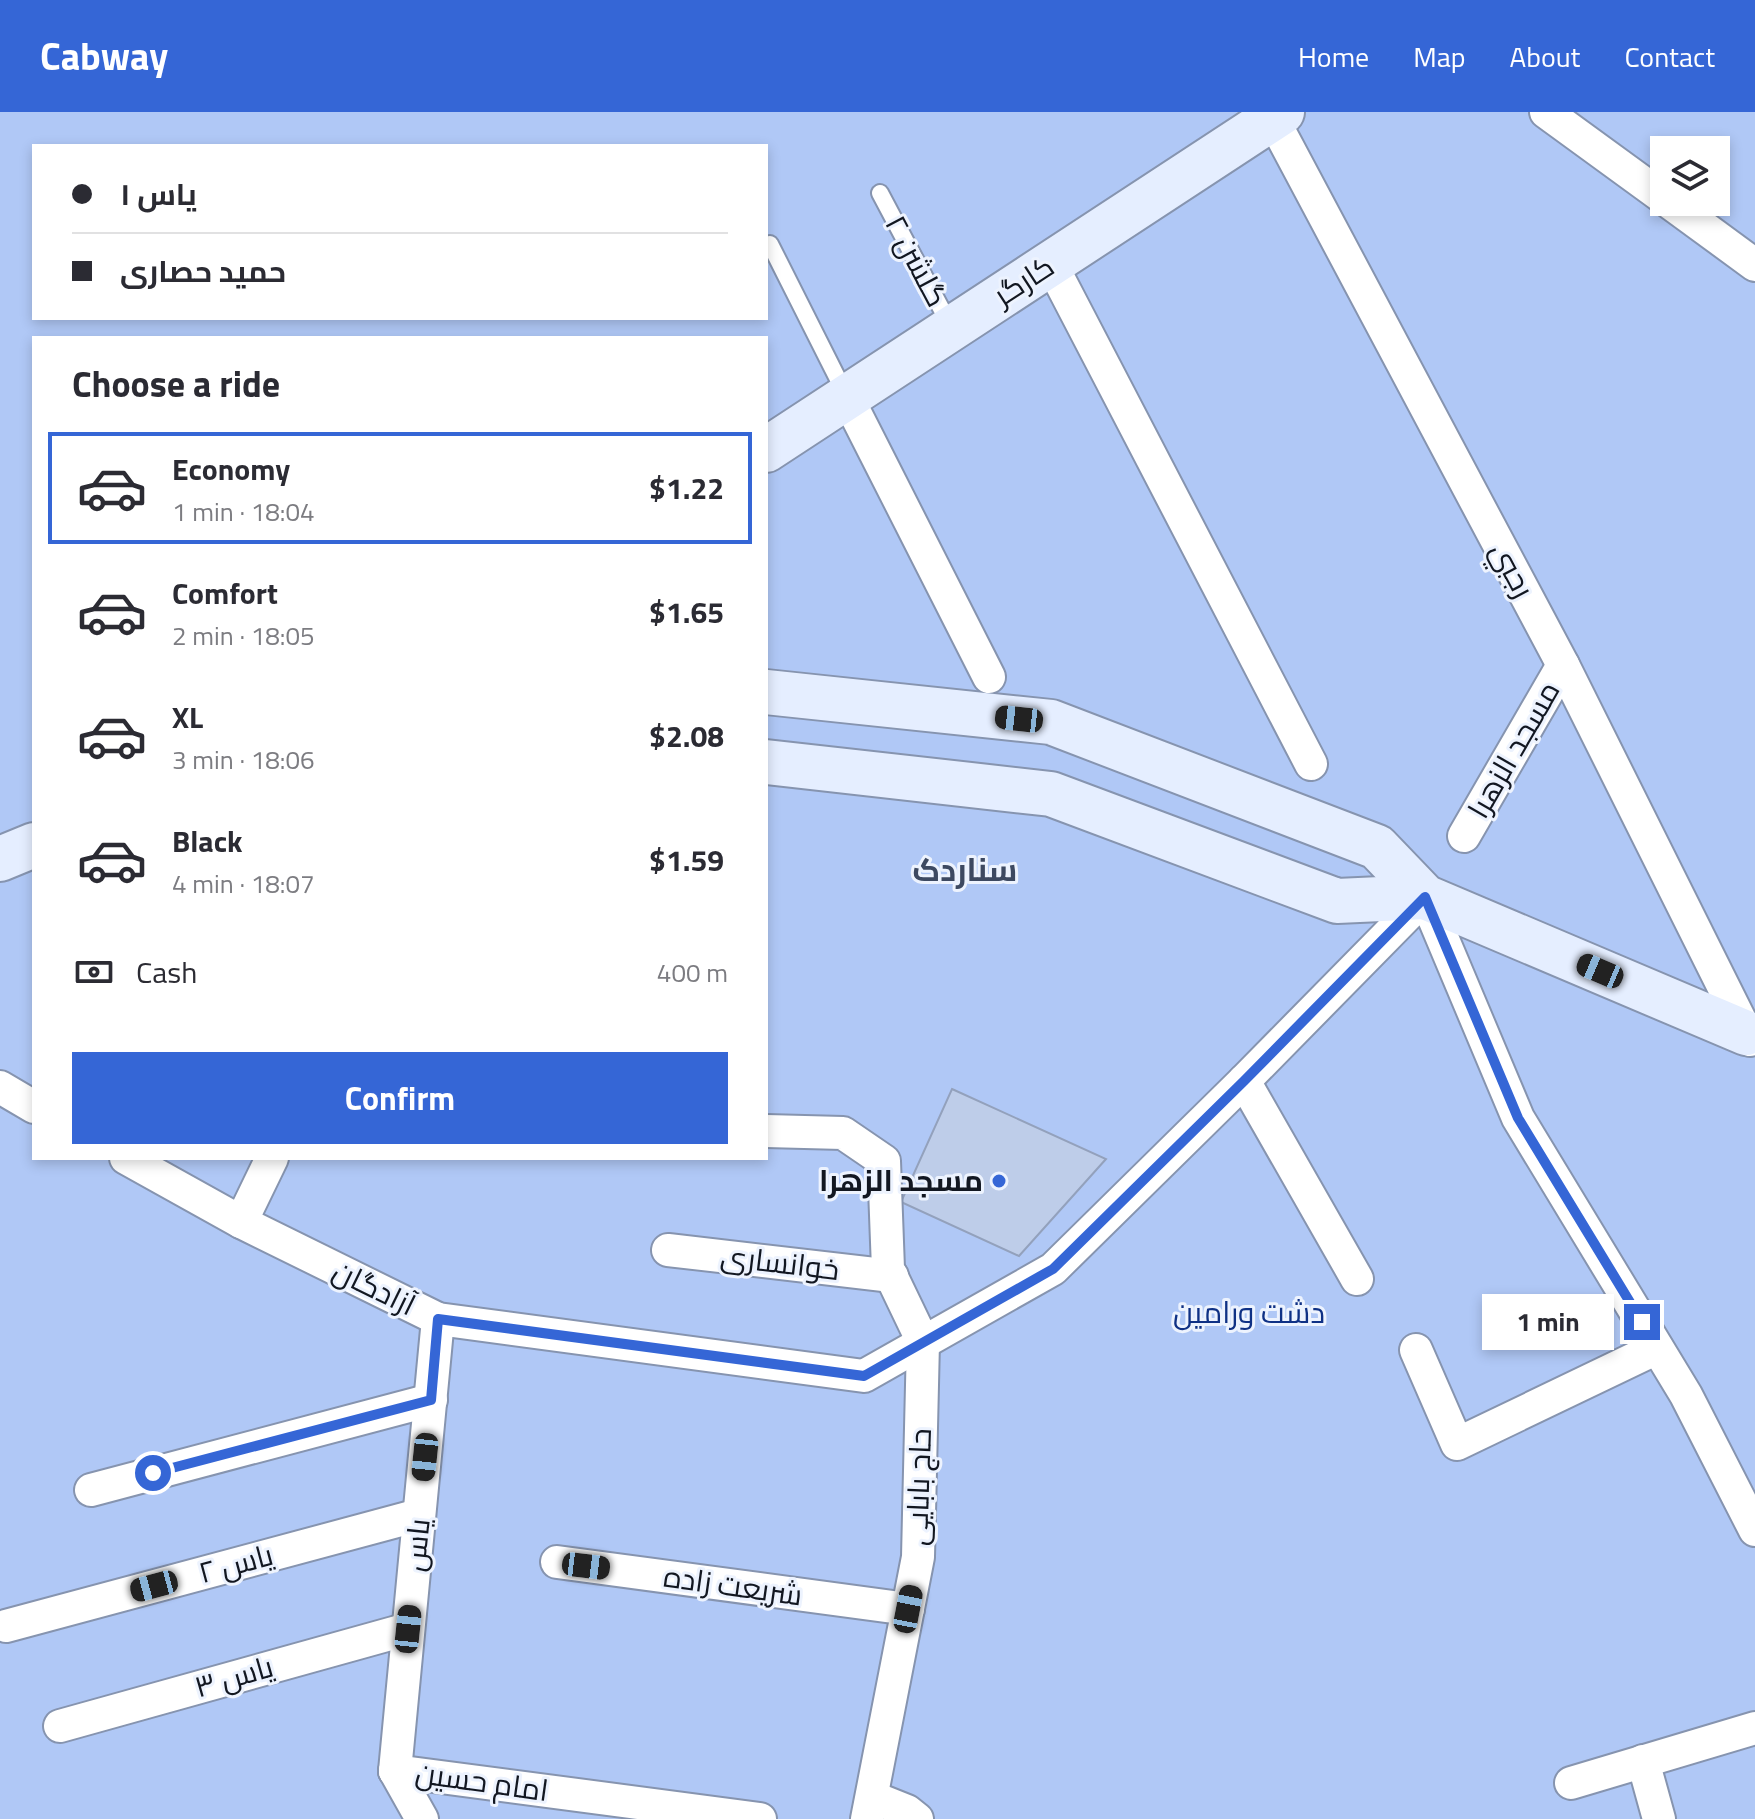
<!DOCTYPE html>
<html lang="en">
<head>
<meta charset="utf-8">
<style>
  :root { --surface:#fff; --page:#f2f2f3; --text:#2b2b33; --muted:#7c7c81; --line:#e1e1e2; --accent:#3566d6 }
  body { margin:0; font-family:"Titillium Web",Cairo,sans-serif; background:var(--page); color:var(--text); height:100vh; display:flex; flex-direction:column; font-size:30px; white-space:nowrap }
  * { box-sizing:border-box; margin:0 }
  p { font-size:26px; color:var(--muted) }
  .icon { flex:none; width:44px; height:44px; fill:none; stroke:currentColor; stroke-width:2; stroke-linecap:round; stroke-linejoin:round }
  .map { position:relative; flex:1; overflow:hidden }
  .side { position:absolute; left:32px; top:224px; width:736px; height:824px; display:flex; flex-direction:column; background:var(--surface); border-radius:0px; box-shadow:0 4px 12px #0003 }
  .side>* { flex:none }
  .top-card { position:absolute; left:32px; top:32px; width:736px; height:176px; border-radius:0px; box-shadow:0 4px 12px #0003; display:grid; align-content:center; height:176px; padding:0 40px; background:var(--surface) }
  .fabs { position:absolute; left:1650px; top:24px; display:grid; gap:16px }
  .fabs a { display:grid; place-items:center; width:80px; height:80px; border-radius:0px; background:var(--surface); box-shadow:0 4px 12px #0003; font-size:40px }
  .end { position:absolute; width:36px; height:36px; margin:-18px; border:10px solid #3566d6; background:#fff; box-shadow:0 0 0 4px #fff }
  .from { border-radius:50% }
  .bubble { position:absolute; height:56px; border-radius:0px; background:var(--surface); box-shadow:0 4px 12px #0003; font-size:26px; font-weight:700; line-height:56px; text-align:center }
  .car { position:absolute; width:24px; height:48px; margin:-24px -12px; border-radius:10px; box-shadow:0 0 6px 2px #0007; background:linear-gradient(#222 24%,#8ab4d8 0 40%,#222 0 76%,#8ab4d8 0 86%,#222 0) }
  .top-card b { display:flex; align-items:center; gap:28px; height:76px; font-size:30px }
  .top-card b+b { border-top:2px solid var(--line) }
  .top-card i { width:20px; height:20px; background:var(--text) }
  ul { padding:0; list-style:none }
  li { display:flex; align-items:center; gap:24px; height:112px; margin:0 16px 12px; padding:0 24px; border:4px solid transparent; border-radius:0px }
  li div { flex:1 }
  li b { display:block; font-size:30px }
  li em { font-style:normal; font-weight:700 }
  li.current { border-color:var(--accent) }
  li>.icon { width:72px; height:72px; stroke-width:1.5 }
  h2 { padding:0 40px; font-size:36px; line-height:96px }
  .pay { display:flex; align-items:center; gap:20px; height:88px; padding:0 40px; font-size:30px }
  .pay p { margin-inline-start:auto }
  .button { display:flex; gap:16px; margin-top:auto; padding:16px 40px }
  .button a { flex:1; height:92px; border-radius:0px; background:var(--accent); color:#fff; font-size:32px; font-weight:700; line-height:92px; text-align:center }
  header { display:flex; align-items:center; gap:48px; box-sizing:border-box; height:112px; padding:0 40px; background:var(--accent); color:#fff }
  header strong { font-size:38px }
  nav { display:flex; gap:44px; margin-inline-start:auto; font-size:28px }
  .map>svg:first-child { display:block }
  .green { fill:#b0c8f6; fill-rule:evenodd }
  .building { fill:#becde9; stroke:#93a1bc; stroke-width:2 }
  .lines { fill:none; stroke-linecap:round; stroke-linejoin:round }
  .lane-casing { stroke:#8694af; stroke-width:20 }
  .street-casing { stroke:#8694af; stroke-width:36 }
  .secondary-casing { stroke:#8694af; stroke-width:48 }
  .lane { stroke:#fff; stroke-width:16 }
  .street { stroke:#fff; stroke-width:32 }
  .secondary { stroke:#e5eeff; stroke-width:44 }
  .route { stroke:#3566d6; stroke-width:10 }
  .poi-dot { fill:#3566d6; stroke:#edf3fe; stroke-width:3 }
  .labels { text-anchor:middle; stroke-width:6; stroke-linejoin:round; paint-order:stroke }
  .street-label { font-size:30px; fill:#121721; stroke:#edf3fe }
  .poi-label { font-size:30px; font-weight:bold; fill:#121721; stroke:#edf3fe; text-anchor:end }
  .park-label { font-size:30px; fill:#0f3185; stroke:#edf3fe }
  .neighbourhood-label { font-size:32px; font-weight:bold; fill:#3d4961; stroke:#edf3fe }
</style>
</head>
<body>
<header>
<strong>Cabway</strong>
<nav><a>Home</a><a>Map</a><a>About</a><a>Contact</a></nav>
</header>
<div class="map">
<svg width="1755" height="1707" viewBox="0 0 1755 1707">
  <rect width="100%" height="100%" fill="#dae6fd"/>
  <path class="green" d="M0 0H1755V1707H0ZM34 34H766V206H34ZM1664 38H1716V90H1664ZM34 226H766V1046H34Z"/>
  <path class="building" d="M952 977 1106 1047 1019 1144 901 1090Z"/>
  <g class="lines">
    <defs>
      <g id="lane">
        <path d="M880 81 951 215"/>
        <path d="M770 132 846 283"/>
      </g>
      <g id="street">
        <path d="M1269 0 1563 553 1750 928"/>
        <path d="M1546 0 1664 86"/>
        <path d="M1669 90 1755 153"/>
        <path d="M1051 152 1311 652"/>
        <path d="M847 285 989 565"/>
        <path d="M1464 724 1563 553"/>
        <path d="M1244 969 1357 1167"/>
        <path d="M0 975 34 995"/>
        <path d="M766 1019 843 1021 884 1049 888 1157 923 1230 918 1445 867 1707"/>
        <path d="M126 1046 241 1110 438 1207 864 1264 1053 1157 1244 969 1425 785 1518 1006 1686 1283 1755 1418"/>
        <path d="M241 1110 272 1046"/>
        <path d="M668 1138 892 1164"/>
        <path d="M1416 1238 1457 1332 1657 1236"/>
        <path d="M91 1378 431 1288"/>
        <path d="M557 1450 908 1497"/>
        <path d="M6 1514 419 1403"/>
        <path d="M60 1614 408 1517"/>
        <path d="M1643 1649 1659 1707"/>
        <path d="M395 1659 438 1207"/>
        <path d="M395 1659 760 1707"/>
        <path d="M395 1659 422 1707"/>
        <path d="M1571 1671 1755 1616"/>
        <path d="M872 1685 907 1699 917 1707"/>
      </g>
      <g id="secondary">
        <path d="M766 338 1282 0"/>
        <path d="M766 580 1051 610 1377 735 1425 785 1746 921"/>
        <path d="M766 650 1051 682 1337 789 1425 785"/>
        <path d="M0 747 34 733"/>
      </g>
    </defs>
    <use href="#lane" class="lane-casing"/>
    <use href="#street" class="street-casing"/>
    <use href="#secondary" class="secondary-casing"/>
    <use href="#lane" class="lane"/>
    <use href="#street" class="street"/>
    <use href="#secondary" class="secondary"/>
  </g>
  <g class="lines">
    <path class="route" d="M153 1361 431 1288 438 1207 864 1264 1053 1157 1244 969 1425 785 1518 1006 1642 1210"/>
  </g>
  <circle class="poi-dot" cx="999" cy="1069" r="8"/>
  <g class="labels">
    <g class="street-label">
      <text transform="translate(916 149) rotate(62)" y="10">گلشن ۲</text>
      <text transform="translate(1024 169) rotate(-33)" y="10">کارگر</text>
      <text transform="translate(1512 458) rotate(62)" y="10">رجبي</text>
      <text transform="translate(1514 638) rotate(-60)" y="10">مسجد الزهرا</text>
      <text transform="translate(780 1151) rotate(7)" y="10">خوانساری</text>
      <text transform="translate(374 1176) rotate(26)" y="10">آزادگان</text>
      <text transform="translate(919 1375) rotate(-88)" y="10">حاج بابایی</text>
      <text transform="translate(417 1433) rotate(-84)" y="10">یاس</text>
      <text transform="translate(236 1452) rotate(-15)" y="10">یاس ۲</text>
      <text transform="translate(733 1474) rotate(8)" y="10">شریعت زاده</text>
      <text transform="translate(234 1565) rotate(-16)" y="10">یاس ۳</text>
      <text transform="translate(482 1670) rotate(8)" y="10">امام حسین</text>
    </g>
    <g class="poi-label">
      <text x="983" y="1079">مسجد الزهرا</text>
    </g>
    <g class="park-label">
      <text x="1249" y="1211">دشت ورامین</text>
    </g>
    <g class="neighbourhood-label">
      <text x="965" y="769">سناردک</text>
    </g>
  </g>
</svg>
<div class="fabs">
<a><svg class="icon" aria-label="layers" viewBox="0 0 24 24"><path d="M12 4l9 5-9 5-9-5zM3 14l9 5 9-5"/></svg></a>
</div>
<i class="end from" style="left:153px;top:1361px"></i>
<i class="end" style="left:1642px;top:1210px"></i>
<div class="bubble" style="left:1482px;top:1182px;width:132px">1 min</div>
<i class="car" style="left:1019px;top:607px;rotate:276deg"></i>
<i class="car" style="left:1600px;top:859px;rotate:293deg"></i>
<i class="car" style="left:425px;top:1345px;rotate:186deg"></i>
<i class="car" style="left:586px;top:1454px;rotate:97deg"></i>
<i class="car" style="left:154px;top:1474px;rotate:255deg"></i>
<i class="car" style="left:908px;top:1497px;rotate:11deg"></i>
<i class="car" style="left:408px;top:1517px;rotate:6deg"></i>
<div class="top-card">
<b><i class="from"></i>یاس ۱</b>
<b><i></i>حمید حصاری</b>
</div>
<section class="side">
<h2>Choose a ride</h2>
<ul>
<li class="current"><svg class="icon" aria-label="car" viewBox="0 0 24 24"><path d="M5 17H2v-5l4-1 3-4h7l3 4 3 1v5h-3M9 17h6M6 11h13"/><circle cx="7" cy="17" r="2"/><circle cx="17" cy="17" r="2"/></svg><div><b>Economy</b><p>1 min · 18:04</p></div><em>$1.22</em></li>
<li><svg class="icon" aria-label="car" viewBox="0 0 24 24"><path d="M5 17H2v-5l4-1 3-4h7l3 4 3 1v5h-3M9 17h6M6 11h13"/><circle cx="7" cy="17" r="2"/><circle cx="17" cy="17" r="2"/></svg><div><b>Comfort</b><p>2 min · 18:05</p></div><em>$1.65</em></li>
<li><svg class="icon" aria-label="car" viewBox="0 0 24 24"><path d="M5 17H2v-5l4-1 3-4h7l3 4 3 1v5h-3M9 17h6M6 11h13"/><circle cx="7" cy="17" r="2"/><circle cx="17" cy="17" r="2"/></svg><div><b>XL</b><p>3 min · 18:06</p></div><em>$2.08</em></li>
<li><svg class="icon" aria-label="car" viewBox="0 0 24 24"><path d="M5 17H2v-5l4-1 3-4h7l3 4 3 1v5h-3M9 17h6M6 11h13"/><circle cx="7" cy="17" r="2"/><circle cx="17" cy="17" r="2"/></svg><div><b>Black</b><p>4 min · 18:07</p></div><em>$1.59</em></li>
</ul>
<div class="pay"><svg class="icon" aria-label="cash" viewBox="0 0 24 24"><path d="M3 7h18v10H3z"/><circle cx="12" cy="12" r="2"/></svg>Cash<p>400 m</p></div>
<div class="button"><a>Confirm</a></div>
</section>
</div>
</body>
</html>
